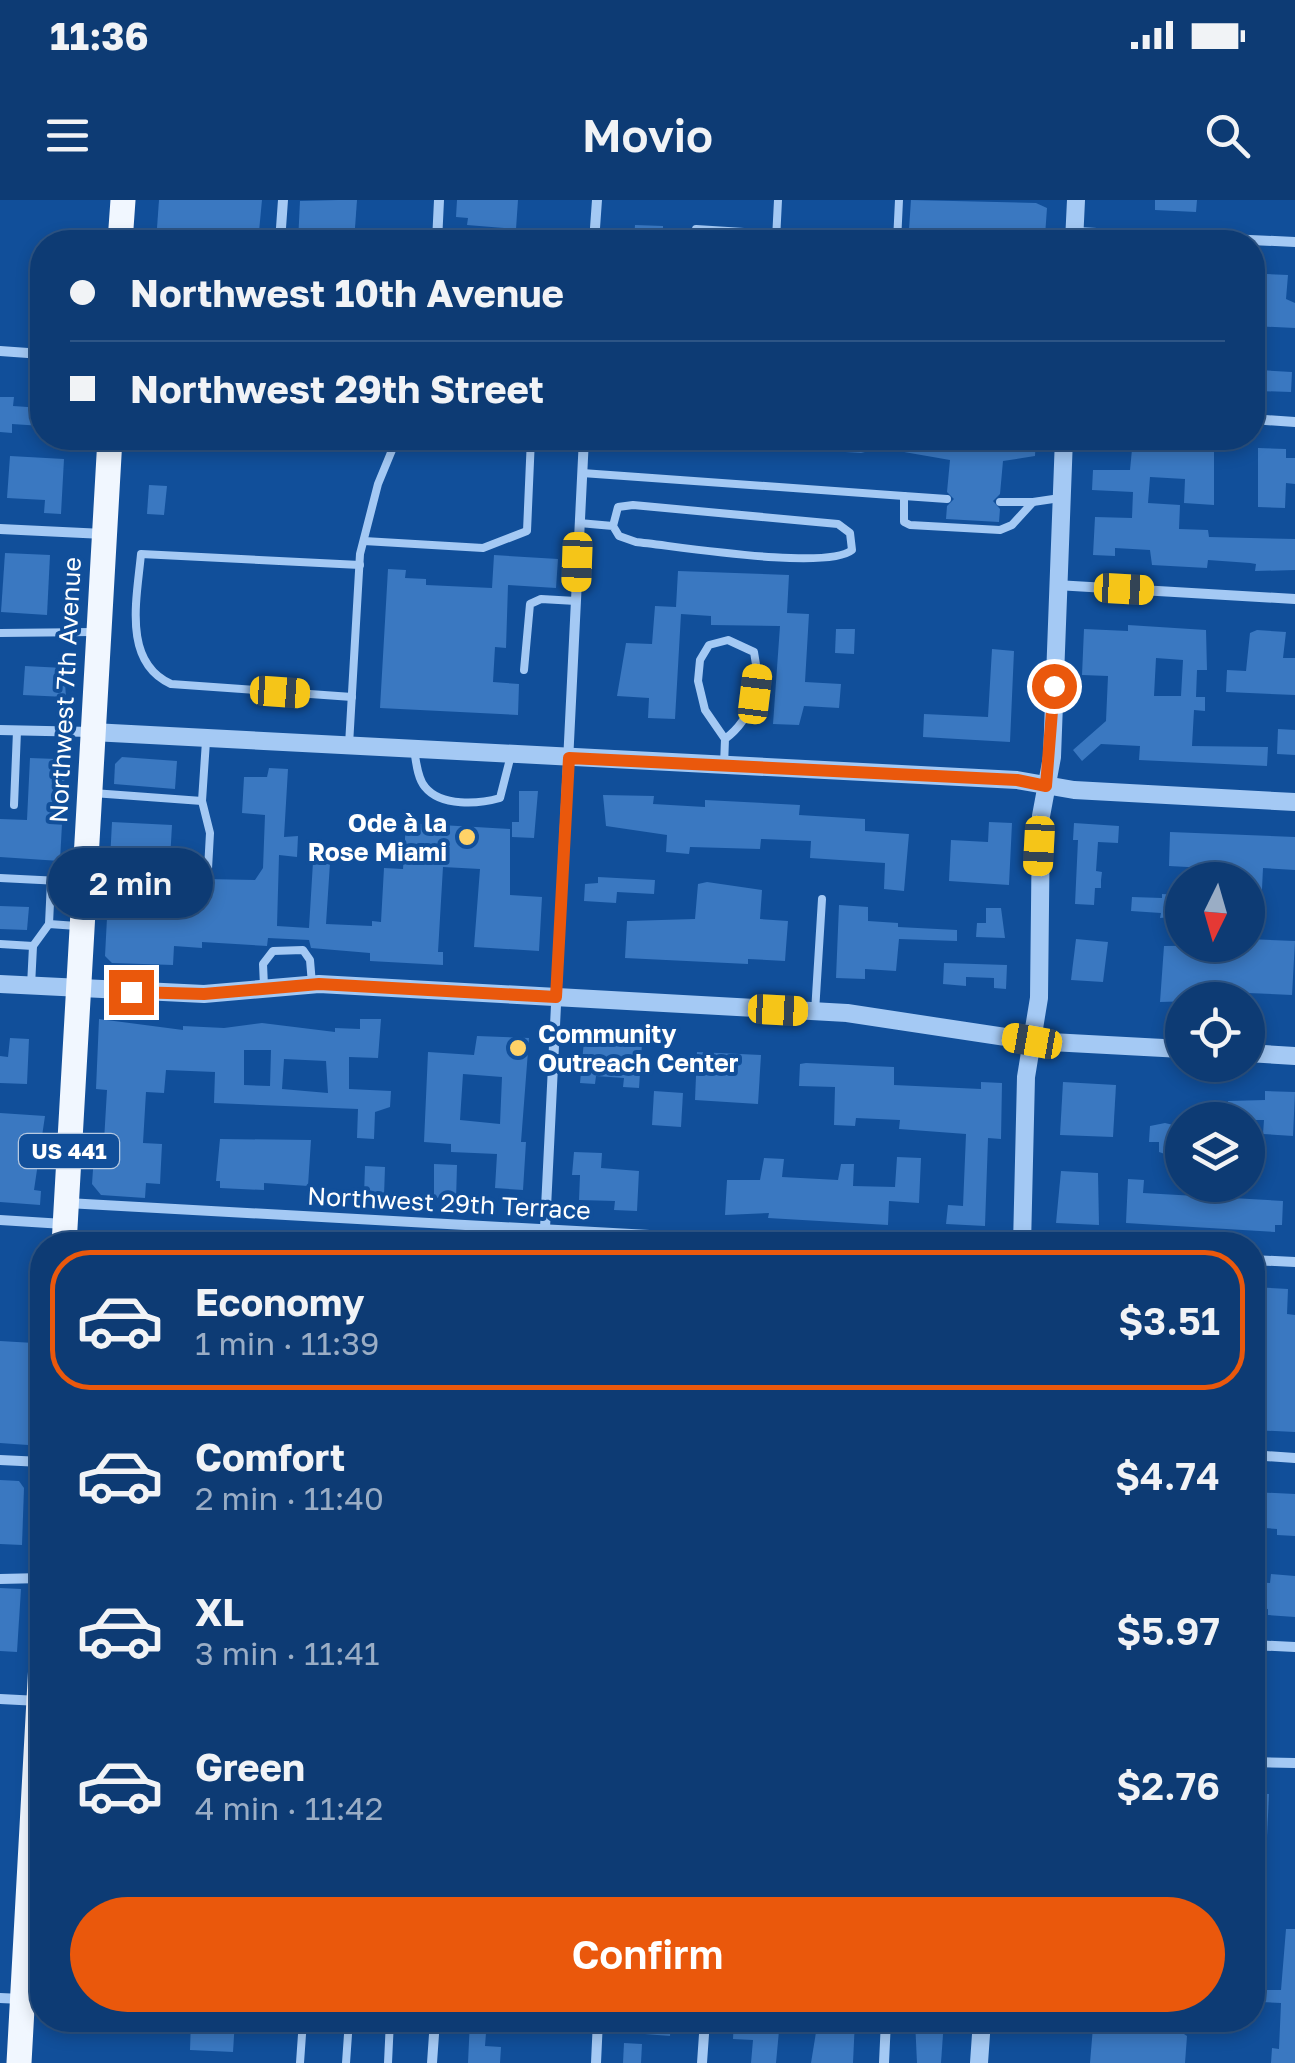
<!DOCTYPE html>
<html lang="en">
<head>
<meta charset="utf-8">
<style>
  :root { --surface:#0d3b74; --page:#164279; --text:#f1f3f6; --muted:#9aadc5; --line:#2d5586; --accent:#ea580c }
  body { margin:0; font-family:"Golos Text",sans-serif; background:var(--page); color:var(--text); height:100vh; display:flex; flex-direction:column; font-size:38px; white-space:nowrap }
  * { box-sizing:border-box; margin:0 }
  p { font-size:32px; color:var(--muted) }
  .icon { flex:none; width:55px; height:55px; fill:none; stroke:currentColor; stroke-width:2; stroke-linecap:round; stroke-linejoin:round }
  .map { position:relative; flex:1; overflow:hidden }
  .drawer { position:absolute; left:30px; top:1032px; width:1235px; height:800px; display:flex; flex-direction:column; background:var(--surface); border-radius:40px; box-shadow:0 5px 15px #0003,0 0 0 2px var(--line) }
  .drawer>* { flex:none }
  .banner { position:absolute; left:30px; top:30px; width:1235px; height:220px; border-radius:40px; box-shadow:0 5px 15px #0003,0 0 0 2px var(--line); display:grid; align-content:center; height:220px; padding:0 40px; background:var(--surface) }
  .needle { width:65px; rotate:185deg }
  .controls { position:absolute; left:1165px; top:662px; display:grid; gap:20px }
  .controls a { display:grid; place-items:center; width:100px; height:100px; border-radius:50%; background:var(--surface); box-shadow:0 5px 15px #0003,0 0 0 2px var(--line); font-size:50px }
  .end { position:absolute; width:45px; height:45px; margin:-22px; border:12px solid #ea580c; background:#fff; box-shadow:0 0 0 5px #fff }
  .from { border-radius:50% }
  .bubble { position:absolute; height:70px; border-radius:35px; background:var(--surface); box-shadow:0 5px 15px #0003,0 0 0 2px var(--line); font-size:32px; font-weight:600; line-height:70px; text-align:center }
  .car { position:absolute; width:30px; height:60px; margin:-30px -15px; border-radius:12px; box-shadow:0 0 8px 2px #0007; background:linear-gradient(#f5c518 24%,#345 0 40%,#f5c518 0 76%,#345 0 86%,#f5c518 0) }
  .banner b { display:flex; align-items:center; gap:35px; height:95px; font-size:38px }
  .banner b+b { border-top:2px solid var(--line) }
  .banner i { width:25px; height:25px; background:var(--text) }
  ul { padding:18px 0 0; list-style:none }
  li { display:flex; align-items:center; gap:30px; height:140px; margin:0 20px 15px; padding:0 20px; border:5px solid transparent; border-radius:40px }
  li div { flex:1 }
  li b { display:block; font-size:38px }
  li em { font-style:normal; font-weight:600 }
  li.on { border-color:var(--accent) }
  li>.icon { width:90px; height:90px; stroke-width:1.5 }
  .primary-button { display:flex; gap:20px; margin-top:auto; padding:20px 40px }
  .primary-button a { flex:1; height:115px; border-radius:60px; background:var(--accent); color:#fff; font-size:40px; font-weight:600; line-height:115px; text-align:center }
  .status { display:flex; justify-content:space-between; align-items:center; height:70px; padding:0 50px; background:var(--surface); direction:ltr }
  .status svg { height:28px; fill:currentColor }
  header { display:flex; justify-content:space-between; align-items:center; height:130px; padding:0 40px; background:var(--surface); font-size:45px; font-weight:600 }
  .map>svg:first-child { display:block }
  .building { fill:#3a78c1; fill-rule:evenodd }
  .lines { fill:none; stroke-linecap:round; stroke-linejoin:round }
  .service { stroke:#a4c9f4; stroke-width:8 }
  .minor { stroke:#a4c9f4; stroke-width:10 }
  .tertiary { stroke:#a4c9f4; stroke-width:18 }
  .primary { stroke:#f1f7ff; stroke-width:25 }
  .route { stroke:#ea580c; stroke-width:12 }
  .poi-dot { fill:#ffd267; stroke:#114f9a; stroke-width:4 }
  .labels { text-anchor:middle; stroke-width:8; stroke-linejoin:round; paint-order:stroke }
  .shield { fill:#114f9a; stroke:#b8cae1; stroke-width:2.5 }
  .shield-label { font-size:22px; font-weight:bold; fill:#fff }
  .street-label { font-size:25px; fill:#fff; stroke:#114f9a }
  .poi-label { font-size:25px; font-weight:bold; fill:#fff; stroke:#114f9a; text-anchor:end }
</style>
</head>
<body>
<div class="status"><b>11:36</b><svg viewBox="0 0 49 12"><path d="M0 12V9h3v3zM5 12V6h3v6zM10 12V3h3v9zM15 12V0h3v12zM26 1h20v11H26zM47 4h2v5h-2z"/></svg></div>
<header><svg class="icon" aria-label="menu" viewBox="0 0 24 24"><path d="M4 6h16M4 12h16M4 18h16"/></svg>Movio<svg class="icon" aria-label="search" viewBox="0 0 24 24"><circle cx="10" cy="10" r="6"/><path d="M15 15l6 6"/></svg></header>
<div class="map">
<svg width="1295" height="1863" viewBox="0 0 1295 1863">
  <rect width="100%" height="100%" fill="#114f9a"/>
  <g class="building">
    <path d="M159 0H262L258 42H156Z"/>
    <path d="M338 0H357L354 42H298L300 1Z"/>
    <path d="M457 0H518L516 29 467 25 468 18 456 17Z"/>
    <path d="M911 0 1036 3 1047 8 1045 36 1019 37V41L916 33 909 29Z"/>
    <path d="M1155 0H1197L1196 12 1155 10Z"/>
    <path d="M635 25 663 26V42H634Z"/>
    <path d="M1266 74 1288 75 1286 99 1295 103V128L1252 126V78H1265Z"/>
    <path d="M1260 170 1292 172 1291 192 1259 191Z"/>
    <path d="M0 197H14L13 206 42 208V226L12 224V233L0 232Z"/>
    <path d="M767 238H1036L1035 256 1003 261 1000 294 993 301 1000 309 999 322 946 319 947 306 954 299 947 292 950 260 881 248 861 253 767 247Z"/>
    <path d="M1133 239 1214 243V305L1184 303 1185 279 1150 277 1148 303 1180 305 1179 329 1208 330 1209 337 1295 339V370L1255 371 1256 364 1250 363 1208 360 1207 368 1152 365 1150 350 1115 348V356L1093 355 1095 317 1132 318 1133 292 1092 290 1093 270H1130Z"/>
    <path d="M1258 248 1286 249V258H1295V284L1286 283 1285 308 1258 307Z"/>
    <path d="M10 256 64 259 61 314 44 313 45 300 7 298Z"/>
    <path d="M149 285 167 286 164 315 147 314Z"/>
    <path d="M5 353 50 355 47 415 1 412Z"/>
    <path d="M494 355 558 359 556 388 508 385 506 448 495 447 493 482 519 484 518 515 380 508 388 369 406 370 405 378 426 379V385L492 388Z"/>
    <path d="M678 371 789 375 787 413 809 414 805 482 841 484 839 508 804 506 799 525 773 524 780 426 711 425V416L681 414 675 519 648 518 649 498 617 496 626 443 652 444 655 406 676 407Z"/>
    <path d="M1128 425 1206 430 1207 470H1197L1196 497H1205V511L1194 510 1192 546 1268 547 1267 566 1139 560 1140 546 1101 544 1082 561 1073 550 1106 521 1108 476 1082 475 1084 429 1128 431ZM1156 458 1183 460 1181 496H1154Z"/>
    <path d="M836 429H855L854 454 835 453Z"/>
    <path d="M1257 430 1286 432 1283 458H1295V495L1226 492 1227 470 1246 471 1250 433Z"/>
    <path d="M992 449 1014 451 1010 542 923 537 924 514 988 517Z"/>
    <path d="M25 466 64 468 66 497 23 495Z"/>
    <path d="M1278 529 1295 530V555L1277 554Z"/>
    <path d="M122 557 177 561 175 589 114 584 115 564Z"/>
    <path d="M30 558 56 559 65 568 60 661 0 657V619L27 620Z"/>
    <path d="M269 568 288 569 284 637 298 636 297 657 279 655 277 726 309 728 313 662 330 663 326 724 372 726V721L381 722 384 668 403 669 406 623 510 629V695L542 697 539 751 474 747 480 669 443 667 438 752H443V765L370 761V753L311 748 309 740 268 738 267 746 202 742V748L174 746 173 765 112 763 105 756 112 622 172 625 170 660H179L178 673 203 675 205 679 255 680 263 668 265 615 242 613 244 577H267Z"/>
    <path d="M519 591H538L534 638 512 637V622H519Z"/>
    <path d="M603 595 654 596 653 604 705 607V600L800 605 799 615 865 619V631L909 634 904 691 884 689 885 663 810 658 811 641 761 639 760 649 690 647 689 654 666 652 667 635 606 626Z"/>
    <path d="M989 622 1012 623 1009 685 949 681 951 640 988 642Z"/>
    <path d="M1074 623 1119 626 1118 643 1098 642 1096 671 1102 672 1101 680V688H1095L1094 705 1075 704 1078 640H1073Z"/>
    <path d="M1170 632 1295 637V670L1263 668 1261 710H1248V680H1205L1206 668 1169 666Z"/>
    <path d="M598 677 655 680 654 694 617 692 616 703 584 701 585 684 598 683Z"/>
    <path d="M707 682 762 690 760 719 788 721 785 761 748 759V764L625 758 627 721 695 719 698 684Z"/>
    <path d="M1162 694 1180 695 1182 716 1160 718 1161 713 1131 711 1132 697 1162 698Z"/>
    <path d="M839 705 868 707V721L898 723V727L957 730V741L899 739 896 771 865 769V779L836 778Z"/>
    <path d="M0 706 29 707 27 730 0 729Z"/>
    <path d="M986 708H1001L1005 738 976 737 977 723H986Z"/>
    <path d="M1076 739 1108 742 1103 782 1071 780Z"/>
    <path d="M1248 739 1295 741 1292 795 1224 792V800L1160 802 1164 746 1248 745Z"/>
    <path d="M944 763 1007 765 1006 789 994 788V778L966 777V786L943 784Z"/>
    <path d="M99 819 183 830V826L224 828 262 823 335 832V828L360 829V819H381L378 858 349 857V889L391 891 390 907 375 912 374 939 357 938 358 909 214 903 215 872 166 870 164 893 146 892 143 943 162 944 160 984 146 983 145 998 101 995 92 984 95 940 104 941 107 890 96 889ZM244 850H271L270 886 244 885ZM284 859 326 861 328 893 282 889Z"/>
    <path d="M477 836 529 838 521 942H526L523 990 495 988 497 954 451 952V944L424 942 428 852 474 855ZM463 874 502 877 500 924 460 920Z"/>
    <path d="M10 838 29 839 27 884 0 883V856L8 857Z"/>
    <path d="M584 841 642 843 639 888 623 887 624 878 596 876 595 884 580 883Z"/>
    <path d="M697 852 761 855 758 904 695 900Z"/>
    <path d="M806 863 894 867V885L981 889V882L1002 883 1001 939 988 938 985 1026 946 1024 948 1005 963 1006 966 934 899 929 900 920 856 918 855 926 834 925 835 887 799 886 800 864Z"/>
    <path d="M1063 882 1116 885 1113 937 1060 935Z"/>
    <path d="M654 891 683 893 681 927 652 925Z"/>
    <path d="M1265 891 1295 892 1293 936 1263 934 1264 920H1227L1228 901 1265 900Z"/>
    <path d="M0 913 45 916 34 990 41 991 40 1005 0 1002Z"/>
    <path d="M1165 923 1182 927 1180 959 1159 952V942H1149L1150 926Z"/>
    <path d="M220 939 311 940 308 986 264 983V990L220 988V981H216Z"/>
    <path d="M574 952 602 953 601 968 639 971 637 1011 614 1010 615 1001 579 1000 580 975H572Z"/>
    <path d="M897 957 921 958 919 1003 889 1001 888 1025 768 1018 769 1013 725 1015 727 980H760L764 958 784 959 782 977 838 980 841 964H854L853 986 895 987Z"/>
    <path d="M434 964 457 965 456 1001 434 997Z"/>
    <path d="M365 966 385 967 384 996 364 995Z"/>
    <path d="M1061 971 1098 973 1099 1025 1056 1023Z"/>
    <path d="M1128 979 1144 980 1143 993 1283 1001 1282 1025H1275V1032L1126 1023Z"/>
    <path d="M1252 1087 1288 1089 1287 1114 1295 1115V1232L1252 1230Z"/>
    <path d="M0 1141 34 1143 28 1245 0 1243Z"/>
    <path d="M0 1280 19 1281 24 1288 22 1345 0 1344Z"/>
    <path d="M1252 1292 1295 1294V1336L1277 1335V1329L1252 1327Z"/>
    <path d="M1271 1374 1295 1376V1417L1268 1415V1409L1252 1408V1382L1270 1383Z"/>
    <path d="M0 1388 21 1389 17 1452 0 1451Z"/>
    <path d="M1252 1593 1269 1594 1267 1637 1252 1636Z"/>
    <path d="M1286 1729H1295V1863H1271L1272 1848 1279 1849 1281 1803 1262 1802V1790H1281Z"/>
    <path d="M191 1820H235L233 1852 190 1850Z"/>
    <path d="M470 1820H487L485 1846 501 1847 500 1863H468Z"/>
    <path d="M633 1820H671L670 1836 632 1833Z"/>
    <path d="M734 1820H780L776 1863H751L753 1840 733 1839Z"/>
    <path d="M818 1820H855L853 1863H811Z"/>
    <path d="M915 1820H944L941 1863H917Z"/>
    <path d="M1093 1827 1113 1829V1833L1181 1832 1187 1836 1185 1863H1090Z"/>
    <path d="M624 1843 642 1844 641 1863H623Z"/>
  </g>
  <g class="lines">
    <g class="service">
      <path d="M776 40 829 42"/>
      <path d="M776 40 778 0"/>
      <path d="M695 42 696 29 744 32 743 42"/>
      <path d="M897 42 899 0"/>
      <path d="M582 273 904 296V322L910 325 1000 330 1012 325 1033 302 1060 298"/>
      <path d="M904 296 947 299"/>
      <path d="M1000 302H1033"/>
      <path d="M579 323 613 326 619 336 636 342C676 346 827 371 852 350L850 333 838 324 633 305 618 307 613 326"/>
      <path d="M364 341 483 348 527 331 531 238"/>
      <path d="M0 433 93 432"/>
      <path d="M524 470 530 404 541 399 576 401"/>
      <path d="M352 497 171 484C122 462 137 398 141 354L360 365"/>
      <path d="M206 541 202 601 210 633 208 669"/>
      <path d="M349 545 360 354 378 284 397 238"/>
      <path d="M414 549C416 560 417 578 425 587 441 607 479 604 500 598L511 555"/>
      <path d="M724 566 725 539 705 510 698 481 700 460 709 445 728 440 754 452C761 485 753 518 725 539"/>
      <path d="M93 593 202 601"/>
      <path d="M14 605 17 531"/>
      <path d="M0 678 80 682"/>
      <path d="M49 724 51 681"/>
      <path d="M0 744 33 746 49 724 77 726"/>
      <path d="M31 786 33 746"/>
      <path d="M264 786 263 764 273 751 303 750 310 760 312 784"/>
      <path d="M815 812 822 699"/>
      <path d="M300 1863 303 1820"/>
      <path d="M346 1863 349 1820"/>
      <path d="M388 1863 390 1820"/>
    </g>
    <g class="minor">
      <path d="M1075 32 1295 42"/>
      <path d="M280 42 283 0"/>
      <path d="M437 42 439 0"/>
      <path d="M594 42 597 0"/>
      <path d="M0 151 42 154"/>
      <path d="M1252 219 1295 222"/>
      <path d="M0 329 104 334"/>
      <path d="M1056 385 1295 399"/>
      <path d="M0 530 92 532"/>
      <path d="M67 1003 830 1045"/>
      <path d="M0 1020 64 1024"/>
      <path d="M545 1028 584 238"/>
      <path d="M1252 1060 1295 1062"/>
      <path d="M1252 1255 1295 1258"/>
      <path d="M0 1260 42 1262"/>
      <path d="M0 1379 42 1378"/>
      <path d="M1252 1445 1295 1447"/>
      <path d="M0 1499 39 1501"/>
      <path d="M1252 1562 1295 1563"/>
      <path d="M0 1798 22 1799"/>
      <path d="M432 1863 435 1820"/>
      <path d="M596 1863 598 1820"/>
      <path d="M702 1863 705 1820"/>
      <path d="M884 1863 886 1820"/>
    </g>
    <g class="tertiary">
      <path d="M1074 42 1076 0"/>
      <path d="M92 532 1017 580 1074 590 1295 602"/>
      <path d="M0 784 204 794 319 784 847 813 1032 841 1182 849"/>
      <path d="M1248 853 1295 856"/>
      <path d="M1022 1045 1026 877 1039 798 1041 616 1052 557 1064 238"/>
      <path d="M979 1863 982 1820"/>
    </g>
    <g class="primary">
      <path d="M120 42 123 0"/>
      <path d="M64 1045 110 238"/>
      <path d="M19 1863 42 1445"/>
    </g>
  </g>
  <g class="lines">
    <path class="route" d="M131 792 204 794 319 784 556 797 569 558 1017 580 1046 586 1054 486"/>
  </g>
  <g class="poi-dot">
    <circle cx="467" cy="637" r="10"/>
    <circle cx="518" cy="848" r="10"/>
  </g>
  <g class="labels">
    <rect class="shield" x="19" y="934" width="100" height="34" rx="8"/>
    <g class="shield-label">
      <text x="69" y="959">US 441</text>
    </g>
    <g class="street-label">
      <text transform="translate(65 490) rotate(-87)" y="9">Northwest 7th Avenue</text>
      <text transform="translate(449 1003) rotate(3)" y="9">Northwest 29th Terrace</text>
    </g>
    <g class="poi-label">
      <text x="447" y="632">Ode à la<tspan x="447" dy="29">Rose Miami</tspan></text>
      <text x="538" y="843" text-anchor="start">Community<tspan x="538" dy="29">Outreach Center</tspan></text>
    </g>
  </g>
</svg>
<div class="controls">
<a><svg class="needle" viewBox="-14 -14 28 28"><path d="M0-13l5 13h-10z" fill="#e53935"/><path d="M0 13l5-13h-10z" fill="#9aadc5"/></svg></a>
<a><svg class="icon" aria-label="locate" viewBox="0 0 24 24"><circle cx="12" cy="12" r="6"/><path d="M12 2v4M12 18v4M2 12h4M18 12h4"/></svg></a>
<a><svg class="icon" aria-label="layers" viewBox="0 0 24 24"><path d="M12 4l9 5-9 5-9-5zM3 14l9 5 9-5"/></svg></a>
</div>
<i class="end from" style="left:1054px;top:486px"></i>
<i class="end" style="left:131px;top:792px"></i>
<div class="bubble" style="left:48px;top:648px;width:165px">2 min</div>
<i class="car" style="left:577px;top:362px;rotate:182deg"></i>
<i class="car" style="left:1124px;top:389px;rotate:93deg"></i>
<i class="car" style="left:280px;top:492px;rotate:94deg"></i>
<i class="car" style="left:755px;top:494px;rotate:7deg"></i>
<i class="car" style="left:1039px;top:646px;rotate:183deg"></i>
<i class="car" style="left:778px;top:810px;rotate:93deg"></i>
<i class="car" style="left:1032px;top:841px;rotate:280deg"></i>
<div class="banner">
<b><i class="from"></i>Northwest 10th Avenue</b>
<b><i></i>Northwest 29th Street</b>
</div>
<section class="drawer">
<ul>
<li class="on"><svg class="icon" aria-label="car" viewBox="0 0 24 24"><path d="M5 17H2v-5l4-1 3-4h7l3 4 3 1v5h-3M9 17h6M6 11h13"/><circle cx="7" cy="17" r="2"/><circle cx="17" cy="17" r="2"/></svg><div><b>Economy</b><p>1 min · 11:39</p></div><em>$3.51</em></li>
<li><svg class="icon" aria-label="car" viewBox="0 0 24 24"><path d="M5 17H2v-5l4-1 3-4h7l3 4 3 1v5h-3M9 17h6M6 11h13"/><circle cx="7" cy="17" r="2"/><circle cx="17" cy="17" r="2"/></svg><div><b>Comfort</b><p>2 min · 11:40</p></div><em>$4.74</em></li>
<li><svg class="icon" aria-label="car" viewBox="0 0 24 24"><path d="M5 17H2v-5l4-1 3-4h7l3 4 3 1v5h-3M9 17h6M6 11h13"/><circle cx="7" cy="17" r="2"/><circle cx="17" cy="17" r="2"/></svg><div><b>XL</b><p>3 min · 11:41</p></div><em>$5.97</em></li>
<li><svg class="icon" aria-label="car" viewBox="0 0 24 24"><path d="M5 17H2v-5l4-1 3-4h7l3 4 3 1v5h-3M9 17h6M6 11h13"/><circle cx="7" cy="17" r="2"/><circle cx="17" cy="17" r="2"/></svg><div><b>Green</b><p>4 min · 11:42</p></div><em>$2.76</em></li>
</ul>
<div class="primary-button"><a>Confirm</a></div>
</section>
</div>
</body>
</html>
